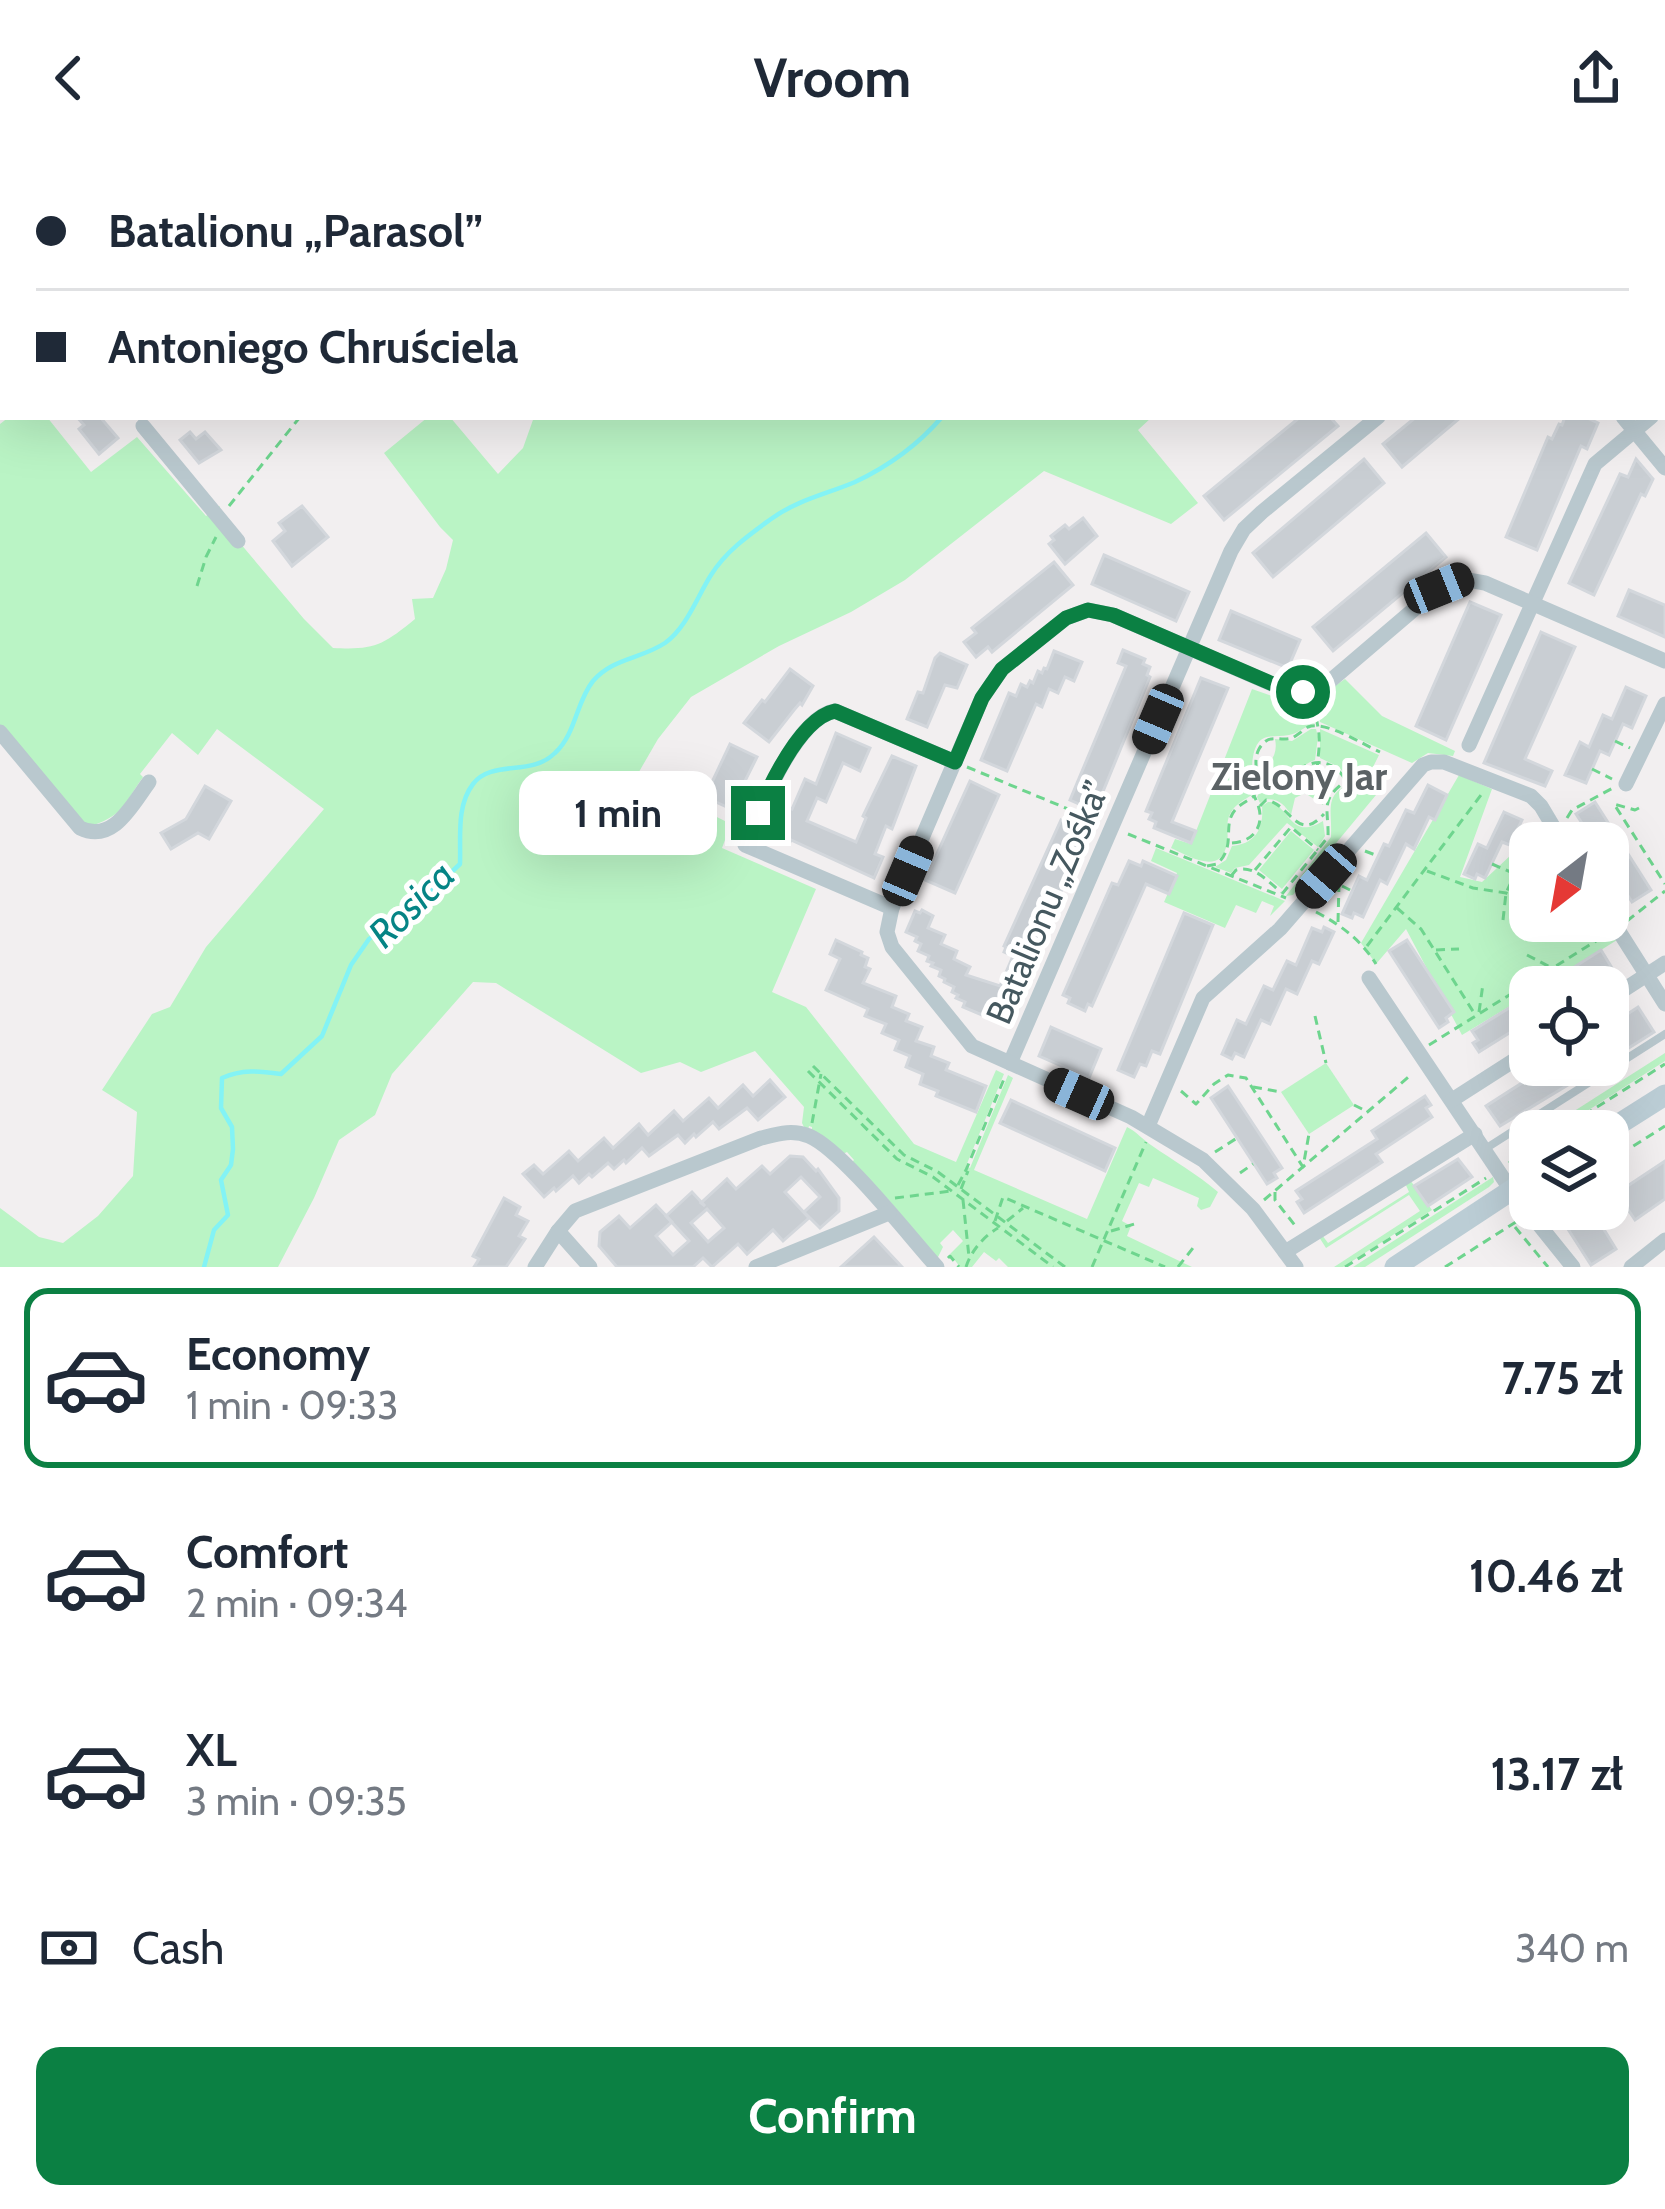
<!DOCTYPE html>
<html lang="en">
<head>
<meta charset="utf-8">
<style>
  :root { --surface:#fff; --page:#f2f2f3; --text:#1f2937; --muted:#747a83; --line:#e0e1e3; --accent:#0b8043 }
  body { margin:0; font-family:Cabin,sans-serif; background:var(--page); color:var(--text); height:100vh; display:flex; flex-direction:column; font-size:45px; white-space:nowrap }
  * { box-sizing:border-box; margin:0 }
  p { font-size:39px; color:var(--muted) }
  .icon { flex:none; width:66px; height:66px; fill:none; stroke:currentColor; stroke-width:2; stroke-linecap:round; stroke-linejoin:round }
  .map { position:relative; height:1111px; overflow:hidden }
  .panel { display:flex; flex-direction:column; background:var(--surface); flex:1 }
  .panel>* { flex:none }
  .top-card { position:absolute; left:0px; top:0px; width:1665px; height:264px; box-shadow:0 12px 48px #0002; display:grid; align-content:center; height:264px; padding:0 36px; background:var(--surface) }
  .needle { width:78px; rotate:211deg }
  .tools { position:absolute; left:1509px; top:666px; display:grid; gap:24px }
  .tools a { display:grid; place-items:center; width:120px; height:120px; border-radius:24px; background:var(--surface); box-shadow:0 12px 48px #0002; font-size:60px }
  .end { position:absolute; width:54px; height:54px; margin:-27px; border:15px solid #0b8043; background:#fff; box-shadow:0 0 0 6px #fff }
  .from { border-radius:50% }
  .bubble { position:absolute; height:84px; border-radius:24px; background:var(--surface); box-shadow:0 12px 48px #0002; font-size:39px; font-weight:700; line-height:84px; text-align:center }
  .car { position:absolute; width:36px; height:72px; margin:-36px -18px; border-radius:15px; box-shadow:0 0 9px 3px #0007; background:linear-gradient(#222 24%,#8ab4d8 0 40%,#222 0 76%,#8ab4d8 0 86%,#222 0) }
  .top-card b { display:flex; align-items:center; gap:42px; height:114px; font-size:45px }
  .top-card b+b { border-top:3px solid var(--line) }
  .top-card i { width:30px; height:30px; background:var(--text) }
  ul { padding:21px 0 0; list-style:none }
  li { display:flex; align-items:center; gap:36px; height:180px; margin:0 24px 18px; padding:0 12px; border:6px solid transparent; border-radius:24px }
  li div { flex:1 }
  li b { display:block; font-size:45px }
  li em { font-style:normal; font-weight:700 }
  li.on { border-color:var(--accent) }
  li>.icon { width:108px; height:108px; stroke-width:1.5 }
  .pay { display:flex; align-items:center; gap:30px; height:132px; padding:0 36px; font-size:45px }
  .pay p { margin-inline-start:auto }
  .cta { display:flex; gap:24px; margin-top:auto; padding:24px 36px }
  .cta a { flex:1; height:138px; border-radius:24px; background:var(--accent); color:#fff; font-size:48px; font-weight:700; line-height:138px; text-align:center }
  header { display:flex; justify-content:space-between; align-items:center; height:156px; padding:0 36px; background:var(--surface); font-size:54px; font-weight:700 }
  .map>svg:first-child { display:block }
  .green { fill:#baf4c5 }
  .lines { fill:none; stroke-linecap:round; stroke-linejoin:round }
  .stream { stroke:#83f3f5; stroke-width:4.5 }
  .building { fill:#c9ced3; stroke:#d3d7dc; stroke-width:3; fill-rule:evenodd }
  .path { stroke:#6ed58e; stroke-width:3; stroke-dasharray:9 6; stroke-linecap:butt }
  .lane { stroke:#b9c8ce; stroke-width:8 }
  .street { stroke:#b9c8ce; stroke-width:15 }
  .secondary { stroke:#bbcdd5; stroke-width:21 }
  .route { stroke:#0b8043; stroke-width:15 }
  .labels { text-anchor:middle; stroke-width:10; stroke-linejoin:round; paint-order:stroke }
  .street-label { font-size:36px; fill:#45585f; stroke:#fff }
  .neighbourhood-label { font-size:39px; font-weight:bold; fill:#5b6265; stroke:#fff }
  .water-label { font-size:39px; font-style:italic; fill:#058485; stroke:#fff }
</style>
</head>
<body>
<header><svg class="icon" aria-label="back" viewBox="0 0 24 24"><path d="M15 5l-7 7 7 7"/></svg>Vroom<svg class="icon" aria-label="share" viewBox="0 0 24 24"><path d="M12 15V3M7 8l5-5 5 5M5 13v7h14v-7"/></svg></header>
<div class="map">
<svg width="1665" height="1111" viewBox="0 0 1665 1111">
  <rect width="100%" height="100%" fill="#f2eff0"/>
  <g class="green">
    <path d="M974 0H1665V126L1662 125V3H968Z"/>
    <path d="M9 261H47L91 316 137 281 206 360 220 350 218 361 304 463 333 492C374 494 382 490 415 463L412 443 433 442 446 413 453 384 440 371 384 297 428 261H450L498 318 523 292 534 261H1152L1138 274 1198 347 1171 368 1044 315 905 424 851 456 779 490 691 541 658 583 636 621 731 668 722 692 816 733 772 836 806 851 914 988 956 1006 996 914 1004 918 966 1010 970 1012 1008 919 1013 922 974 1014 1087 1063 1127 971C1137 976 1142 983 1151 989 1174 1005 1197 1018 1218 1036L1210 1051 1201 1054 1197 1050 1199 1042 1153 1022 1149 1031 1139 1027 1122 1065 1131 1070 1127 1080 1192 1111H1008L999 1102 996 1105 984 1096 972 1111H960L950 1098 963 1085 953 1074 940 1087 943 1091 937 1103 887 1042H882L851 1007 854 1004 847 996 843 998 812 976V971L809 970 808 974 805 973 802 967 804 951 755 895 701 916 680 906 641 917 496 827 473 826 392 918 375 959 339 984 314 1042 278 1111H0V1052L39 1081 63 1087 98 1060 133 1020 137 956 102 934 152 858 170 851 206 791 324 653 217 573 198 599 172 577 140 618 143 621C123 650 122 661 87 671L0 570V268Z"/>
    <path d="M1345 523 1382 560 1455 595 1453 600 1428 597 1412 607 1320 566 1316 543Z"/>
    <path d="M1252 533 1295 548 1310 546 1315 567C1306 570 1297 578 1289 579 1271 582 1258 575 1253 601 1250 615 1257 625 1252 639 1244 644 1235 648 1230 658 1225 668 1229 677 1227 687 1222 720 1190 701 1171 692L1175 683 1191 688Z"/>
    <path d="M1311 573H1316L1318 581 1315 604C1294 612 1284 631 1261 631L1260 614C1272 607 1278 597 1275 583L1292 585Z"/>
    <path d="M1320 573 1379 599 1368 621 1347 622 1339 611 1320 602Z"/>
    <path d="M1315 608C1314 622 1316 632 1324 643L1323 649 1305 637 1295 642 1291 659C1284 648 1279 643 1265 643L1260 647 1257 641 1260 635C1283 636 1295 617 1315 608Z"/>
    <path d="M1459 619 1492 633 1460 721 1482 726 1541 671 1552 687H1530V765H1604L1617 784 1542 831H1530V838L1462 879 1406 773 1376 808 1361 787Z"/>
    <path d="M1358 625 1364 627 1376 639 1293 739 1286 740 1331 681C1333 653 1321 636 1358 625Z"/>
    <path d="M1268 646H1274C1292 661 1295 682 1323 665L1325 680 1318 691 1287 667 1249 709 1235 712 1231 717 1215 711 1226 704 1232 690C1255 688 1264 673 1262 650Z"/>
    <path d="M1291 675 1314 694 1282 733 1259 714Z"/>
    <path d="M1156 692 1285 745 1270 760 1274 750 1262 745 1256 757 1236 749 1225 772 1164 746 1177 717 1151 705Z"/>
    <path d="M1665 897V905L1556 975H1543Z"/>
    <path d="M1326 907 1354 949 1309 978 1281 936Z"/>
    <path d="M1493 1021 1494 1026 1489 1031 1365 1111H1353Z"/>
    <path d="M1410 1024 1432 1054 1343 1111H1334L1420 1055 1409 1039 1326 1092 1319 1081 1322 1079 1328 1087 1409 1036 1405 1027Z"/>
  </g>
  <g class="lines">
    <g class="stream">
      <path d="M1173 3 1174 0"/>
      <path d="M204 1111 214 1074 228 1059 221 1024 231 1009 233 993 232 971 221 952 222 922C242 913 259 915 281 918L322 880 351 809 369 783 409 756 460 708C461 682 456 650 473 628 492 603 531 621 555 597 576 578 576 546 593 525 613 502 641 503 665 487 687 471 697 441 711 419 726 395 749 379 771 363 797 344 827 338 855 326 889 310 918 289 942 261"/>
    </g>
  </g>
  <g class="building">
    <path d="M77 261H100L118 282 99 298 79 273 84 269Z"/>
    <path d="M1300 261H1330L1338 270 1224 364 1204 340Z"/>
    <path d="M1416 261H1461L1402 311 1383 288Z"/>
    <path d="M1565 261H1585L1598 267 1587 293 1581 290 1537 394 1506 381 1548 281 1552 283 1559 268 1562 269Z"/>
    <path d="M190 276 196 283 205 276 221 294 199 307 180 284Z"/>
    <path d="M1364 303 1384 327 1273 421 1253 397Z"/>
    <path d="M1636 303 1653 323 1645 340 1641 338 1594 439 1569 427 1620 318 1628 321Z"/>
    <path d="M302 350 328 381 292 410 273 385 285 375 279 367Z"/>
    <path d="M1083 362 1097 380 1065 408 1049 388 1054 384 1051 380 1065 369 1069 373Z"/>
    <path d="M1426 377 1446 401 1333 495 1313 471Z"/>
    <path d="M1104 399 1189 436 1176 465 1092 428Z"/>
    <path d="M1054 406 1073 429 992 496 988 491 976 501 964 486 976 477 972 472Z"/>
    <path d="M1629 434 1665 449V481L1618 460Z"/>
    <path d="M1470 446 1501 459 1446 584 1416 570Z"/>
    <path d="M1231 455 1300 484 1288 512 1219 484Z"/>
    <path d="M1541 476 1575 491 1525 603 1552 615 1545 630 1484 607Z"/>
    <path d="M1123 494 1145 503 1143 508 1150 511 1147 519 1150 521 1095 655 1070 644 1126 510 1118 507Z"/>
    <path d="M1054 495 1082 506 1074 525 1065 521 1058 537 1049 533 1042 551 1036 548 1007 615 981 604 1009 537 1016 540 1021 528 1027 531 1030 525 1033 527 1038 515 1042 517 1044 512 1047 513Z"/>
    <path d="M940 497 967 509 957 532 945 529 927 571 907 563 918 536 923 537 935 502Z"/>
    <path d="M790 513 813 530 802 549 800 547 794 554 769 586 744 567 762 544 765 546Z"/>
    <path d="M1201 522 1228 532 1172 666 1196 675 1191 687 1154 672 1156 666 1149 663 1152 657 1146 655Z"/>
    <path d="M1626 531 1646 540 1632 572 1623 568 1609 599 1600 595 1586 627 1565 619 1580 586 1589 591 1603 559 1612 563Z"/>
    <path d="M836 577 870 592 860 615 843 607 826 646 817 642 807 665 856 686 866 662 863 660 892 600 916 610 892 673 886 670 875 698 883 701 874 722 791 684 790 686 772 678 774 672 767 669 777 647 792 653 805 623 816 628Z"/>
    <path d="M730 588 757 601 734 647 730 645 727 651 705 641Z"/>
    <path d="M970 625 999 639 955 737 925 724Z"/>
    <path d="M1428 629 1447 639 1435 664 1429 661 1414 693 1406 688 1387 728 1380 724 1363 761 1354 757 1352 762 1342 758 1359 720 1367 724 1384 688 1389 690 1406 654 1414 657Z"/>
    <path d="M205 630 231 645 209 683 198 677 171 693 161 677 186 663Z"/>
    <path d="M1595 646 1651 734 1632 746 1608 708V687H1595L1576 658Z"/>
    <path d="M1504 656 1522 664 1510 689 1502 686 1485 722 1477 718 1475 723 1464 718 1478 688 1487 692Z"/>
    <path d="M1061 664 1083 674 1078 684 1083 686 1022 824 1019 823 1017 826 1001 861 984 854 982 859 963 851 965 846 956 842 958 839 952 836 954 831 944 826 945 823 939 820 941 814 931 810 933 807 927 805 929 800 918 795 921 788 915 785 917 781 906 776 915 755 920 757 922 754 933 760 928 772 945 779 941 788 957 795 954 803 970 811 966 819 1000 830 1013 800 1004 796 1006 791 1004 790Z"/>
    <path d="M1129 705 1141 710 1143 705 1177 720 1169 738 1146 728 1092 850 1088 848 1085 855 1068 847 1070 842 1063 839 1112 727 1118 729Z"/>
    <path d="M1184 757 1213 769 1160 898 1152 895 1146 910 1140 908 1134 921 1118 914Z"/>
    <path d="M1324 771 1334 776 1319 808 1312 805 1297 838 1286 833 1270 868 1261 864 1244 901 1235 897 1232 903 1222 898 1237 864 1246 868 1264 830 1273 834 1287 805 1296 809 1312 772 1322 776Z"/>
    <path d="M836 784 862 796 861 799 868 802 865 811 870 813 863 827 896 840 892 851 909 858 906 865 922 871 916 885 934 891 931 900 949 907 946 914 986 930 976 956 936 940 938 935 920 928 923 918 906 911 910 900 895 894 899 884 882 877 886 868 865 860 868 853 826 834 840 803 830 798Z"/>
    <path d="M1407 784 1454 856 1446 862 1448 866 1439 872 1389 795Z"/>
    <path d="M1601 794 1612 812 1582 831H1543Z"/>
    <path d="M1530 839V864L1479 896 1473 887 1478 884 1472 875Z"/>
    <path d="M1638 851 1654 876 1608 905V871Z"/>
    <path d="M1051 871 1101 893 1089 922 1039 900Z"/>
    <path d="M1550 909H1601L1500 970 1486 950Z"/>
    <path d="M770 924 785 941 758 964 747 952 719 973 713 966 696 981 694 978 685 987 678 979 649 1000 642 992 626 1007 624 1004 614 1013 608 1007 592 1021 589 1018 579 1027 573 1020 556 1035 554 1032 544 1041 523 1018 534 1009 543 1018 569 995 578 1005 604 982 613 992 639 968 648 979 674 955 683 965 709 942 718 952 743 929 753 940Z"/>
    <path d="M1228 930 1282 1012 1274 1017 1277 1022 1267 1028 1211 942Z"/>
    <path d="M1425 940 1431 949 1426 952 1432 961 1376 998 1382 1006 1304 1057 1297 1046 1302 1043 1296 1035 1377 983 1372 975Z"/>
    <path d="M1011 944 1115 992 1105 1015 1000 967Z"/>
    <path d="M790 1000 803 1001 816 1015 818 1013 839 1042V1055L820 1072 804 1056 820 1041 801 1021 785 1036 809 1062 783 1085 773 1074 747 1098 738 1088 712 1111 703 1102 693 1111H617L599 1090 600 1076 619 1060 630 1072 656 1049 672 1066 656 1080 673 1099 689 1085 666 1060 692 1036 705 1050 701 1047 727 1023 736 1033 762 1010 770 1018ZM707 1053 724 1072 708 1086 691 1067Z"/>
    <path d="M1458 1003 1472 1021 1428 1050 1414 1030Z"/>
    <path d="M1665 1005V1043L1635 1064 1617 1037Z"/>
    <path d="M504 1042 520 1051 516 1059 528 1065 519 1080 525 1083 506 1111H474L479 1103 473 1100Z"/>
    <path d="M1592 1054 1616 1093 1591 1109 1566 1070Z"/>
    <path d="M874 1081 902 1111H841Z"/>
  </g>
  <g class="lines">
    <g class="path">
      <path d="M229 350 300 261"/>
      <path d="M197 430 206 401 216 381"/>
      <path d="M1313 547C1315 558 1318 568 1319 579 1321 603 1310 621 1326 642"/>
      <path d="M1615 585 1630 592"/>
      <path d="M967 611 1097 665"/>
      <path d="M1592 613 1612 623"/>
      <path d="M1260 633C1269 633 1270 634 1280 630 1291 624 1286 625 1295 616 1314 601 1335 604 1346 625"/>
      <path d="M1260 650 1266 644C1291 648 1297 688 1324 658"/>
      <path d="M1639 652 1635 654 1614 648 1665 728"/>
      <path d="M1567 662 1572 654 1613 632"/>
      <path d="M1517 676 1530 681"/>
      <path d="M1128 678 1286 742"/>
      <path d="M1232 687C1259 685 1267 663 1254 640"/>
      <path d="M1365 695 1378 700"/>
      <path d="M1492 708 1513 717"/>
      <path d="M1207 710 1217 708C1238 689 1220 668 1237 652 1242 647 1249 644 1254 640 1262 621 1251 608 1259 593 1269 576 1278 586 1292 582 1295 581 1306 572 1308 571 1325 564 1364 589 1380 596"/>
      <path d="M1255 714 1291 671 1318 694"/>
      <path d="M1427 715 1473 732 1506 737 1530 747"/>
      <path d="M1231 720 1236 714C1255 709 1267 725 1281 736"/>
      <path d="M1342 730 1352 735"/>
      <path d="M1282 738 1328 681C1329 653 1319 644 1346 625L1366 624"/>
      <path d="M1397 752 1421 773 1476 860"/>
      <path d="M1316 756C1341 769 1361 784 1376 808"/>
      <path d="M1503 764 1506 737 1537 671"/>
      <path d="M1561 765 1594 785"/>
      <path d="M1627 765 1665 735"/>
      <path d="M1338 766 1339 728"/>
      <path d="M1367 790 1484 635"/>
      <path d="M1436 794 1459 793"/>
      <path d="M1527 799 1552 812"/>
      <path d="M1479 856 1483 828"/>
      <path d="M1315 860 1326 907"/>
      <path d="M1429 889 1604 780"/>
      <path d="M813 910 904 999 938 1016 1065 1111"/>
      <path d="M808 915 897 1003 933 1021 1053 1111"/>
      <path d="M1253 931 1281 936"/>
      <path d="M1181 935 1196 948 1214 928 1228 919 1246 922 1303 1011 1309 978"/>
      <path d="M1354 949 1368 956"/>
      <path d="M812 967 821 918"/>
      <path d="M1559 975 1665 908"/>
      <path d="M1215 996 1237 982"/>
      <path d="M1608 1006 1665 970"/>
      <path d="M1509 1007 1530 993"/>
      <path d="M1240 1017 1253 1008"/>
      <path d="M958 1029 966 1014 1004 923"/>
      <path d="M961 1033 968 1015"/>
      <path d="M1275 1036V1044L1297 1072"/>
      <path d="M895 1042 951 1035"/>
      <path d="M963 1044 969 1101"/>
      <path d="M1264 1044 1412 918"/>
      <path d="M995 1065 1003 1041 1165 1111"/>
      <path d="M1007 1065 1023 1052"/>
      <path d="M1515 1071 1548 1111"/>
      <path d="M1111 1075 1138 1067"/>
      <path d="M948 1102 950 1100 959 1111"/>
      <path d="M966 1111C971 1095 984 1080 998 1072"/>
      <path d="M1092 1111 1146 986"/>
      <path d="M1178 1111 1193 1092"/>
      <path d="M1345 1111 1486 1022"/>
      <path d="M1445 1111 1519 1064"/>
    </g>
    <path class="lane" d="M1485 993 1665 878"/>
    <g class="street">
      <path d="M357 0 359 3"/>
      <path d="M614 0 616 3"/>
      <path d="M86 3 90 0"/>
      <path d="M0 70 3 68"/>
      <path d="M0 97 3 101"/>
      <path d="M1662 252 1665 250"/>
      <path d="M1623 261 1665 312"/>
      <path d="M143 270 238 385"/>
      <path d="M0 576 80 672C113 688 132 649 149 626"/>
      <path d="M1469 589 1595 308 1651 261"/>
      <path d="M1626 628 1665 548"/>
      <path d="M892 752 745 689C760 654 795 562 835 555L955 606"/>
      <path d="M1608 758 1665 848"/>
      <path d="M1369 822 1511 1034 1573 1111"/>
      <path d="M1608 844 1665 807"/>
      <path d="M1010 907 1231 395 1244 373 1262 356 1378 261"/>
      <path d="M1452 944 1530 894"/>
      <path d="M1148 970 1203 842 1280 773 1423 609 1431 606H1444L1531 640 1541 650 1563 687"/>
      <path d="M558 1075 590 1111"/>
      <path d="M1285 1096 1475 978"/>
      <path d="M535 1111 558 1075 575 1055 761 982C777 978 792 973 809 980 842 994 909 1080 937 1111"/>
      <path d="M756 1111 889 1057"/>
      <path d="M1296 1111 1253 1053 1203 1004 1131 961 972 890 892 791 887 776 892 752 982 542 1002 513 1066 462 1088 454 1113 459 1281 532 1303 536 1323 531 1439 432 1462 423 1485 427 1665 505"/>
      <path d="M1631 1111 1665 1084"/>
    </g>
    <g class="secondary">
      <path d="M1608 975 1665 939"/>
      <path d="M1395 1111 1530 1022"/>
    </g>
  </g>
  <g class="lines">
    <path class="route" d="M758 657C771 627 801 562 835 555L955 606 982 542 1002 513 1066 462 1088 454 1113 459 1282 532 1303 536"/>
  </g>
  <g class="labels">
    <g class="street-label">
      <text transform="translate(1047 746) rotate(-67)" y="13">Batalionu „Zośka”</text>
    </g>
    <g class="neighbourhood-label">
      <text x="1299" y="634">Zielony Jar</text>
    </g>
    <g class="water-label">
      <text transform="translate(411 748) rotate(-45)" y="14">Rosica</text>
    </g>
  </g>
</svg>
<div class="tools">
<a><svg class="needle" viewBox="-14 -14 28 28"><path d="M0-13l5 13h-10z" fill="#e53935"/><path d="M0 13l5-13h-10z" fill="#747a83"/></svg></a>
<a><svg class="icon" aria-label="locate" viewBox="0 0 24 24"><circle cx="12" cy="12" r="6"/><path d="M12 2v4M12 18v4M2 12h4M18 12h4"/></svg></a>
<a><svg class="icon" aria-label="layers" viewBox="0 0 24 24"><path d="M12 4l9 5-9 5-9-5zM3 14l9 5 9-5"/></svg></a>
</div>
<i class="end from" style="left:1303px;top:536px"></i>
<i class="end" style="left:758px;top:657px"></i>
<div class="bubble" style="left:519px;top:615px;width:198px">1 min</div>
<i class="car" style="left:1439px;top:432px;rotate:68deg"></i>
<i class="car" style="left:1158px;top:563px;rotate:203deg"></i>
<i class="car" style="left:908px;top:715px;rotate:23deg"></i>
<i class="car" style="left:1326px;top:720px;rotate:221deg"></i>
<i class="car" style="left:1079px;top:938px;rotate:294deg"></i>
<div class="top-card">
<b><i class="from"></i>Batalionu „Parasol”</b>
<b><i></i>Antoniego Chruściela</b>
</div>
</div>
<section class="panel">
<ul>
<li class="on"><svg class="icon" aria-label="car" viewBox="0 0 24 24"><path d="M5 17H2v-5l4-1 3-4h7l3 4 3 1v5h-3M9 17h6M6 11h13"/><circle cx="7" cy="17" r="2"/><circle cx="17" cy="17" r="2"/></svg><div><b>Economy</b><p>1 min · 09:33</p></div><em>7.75 zł</em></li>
<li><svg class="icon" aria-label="car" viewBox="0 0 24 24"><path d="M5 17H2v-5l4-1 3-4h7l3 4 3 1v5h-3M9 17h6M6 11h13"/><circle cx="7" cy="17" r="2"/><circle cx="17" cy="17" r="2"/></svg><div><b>Comfort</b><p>2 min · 09:34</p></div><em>10.46 zł</em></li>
<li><svg class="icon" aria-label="car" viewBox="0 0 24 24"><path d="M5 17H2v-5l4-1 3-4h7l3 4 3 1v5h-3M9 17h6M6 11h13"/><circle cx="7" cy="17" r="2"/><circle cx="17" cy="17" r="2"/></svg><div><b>XL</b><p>3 min · 09:35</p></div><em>13.17 zł</em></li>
</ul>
<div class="pay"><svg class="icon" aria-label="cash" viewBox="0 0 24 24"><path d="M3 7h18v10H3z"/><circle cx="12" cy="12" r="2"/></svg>Cash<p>340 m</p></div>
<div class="cta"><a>Confirm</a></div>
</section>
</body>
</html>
